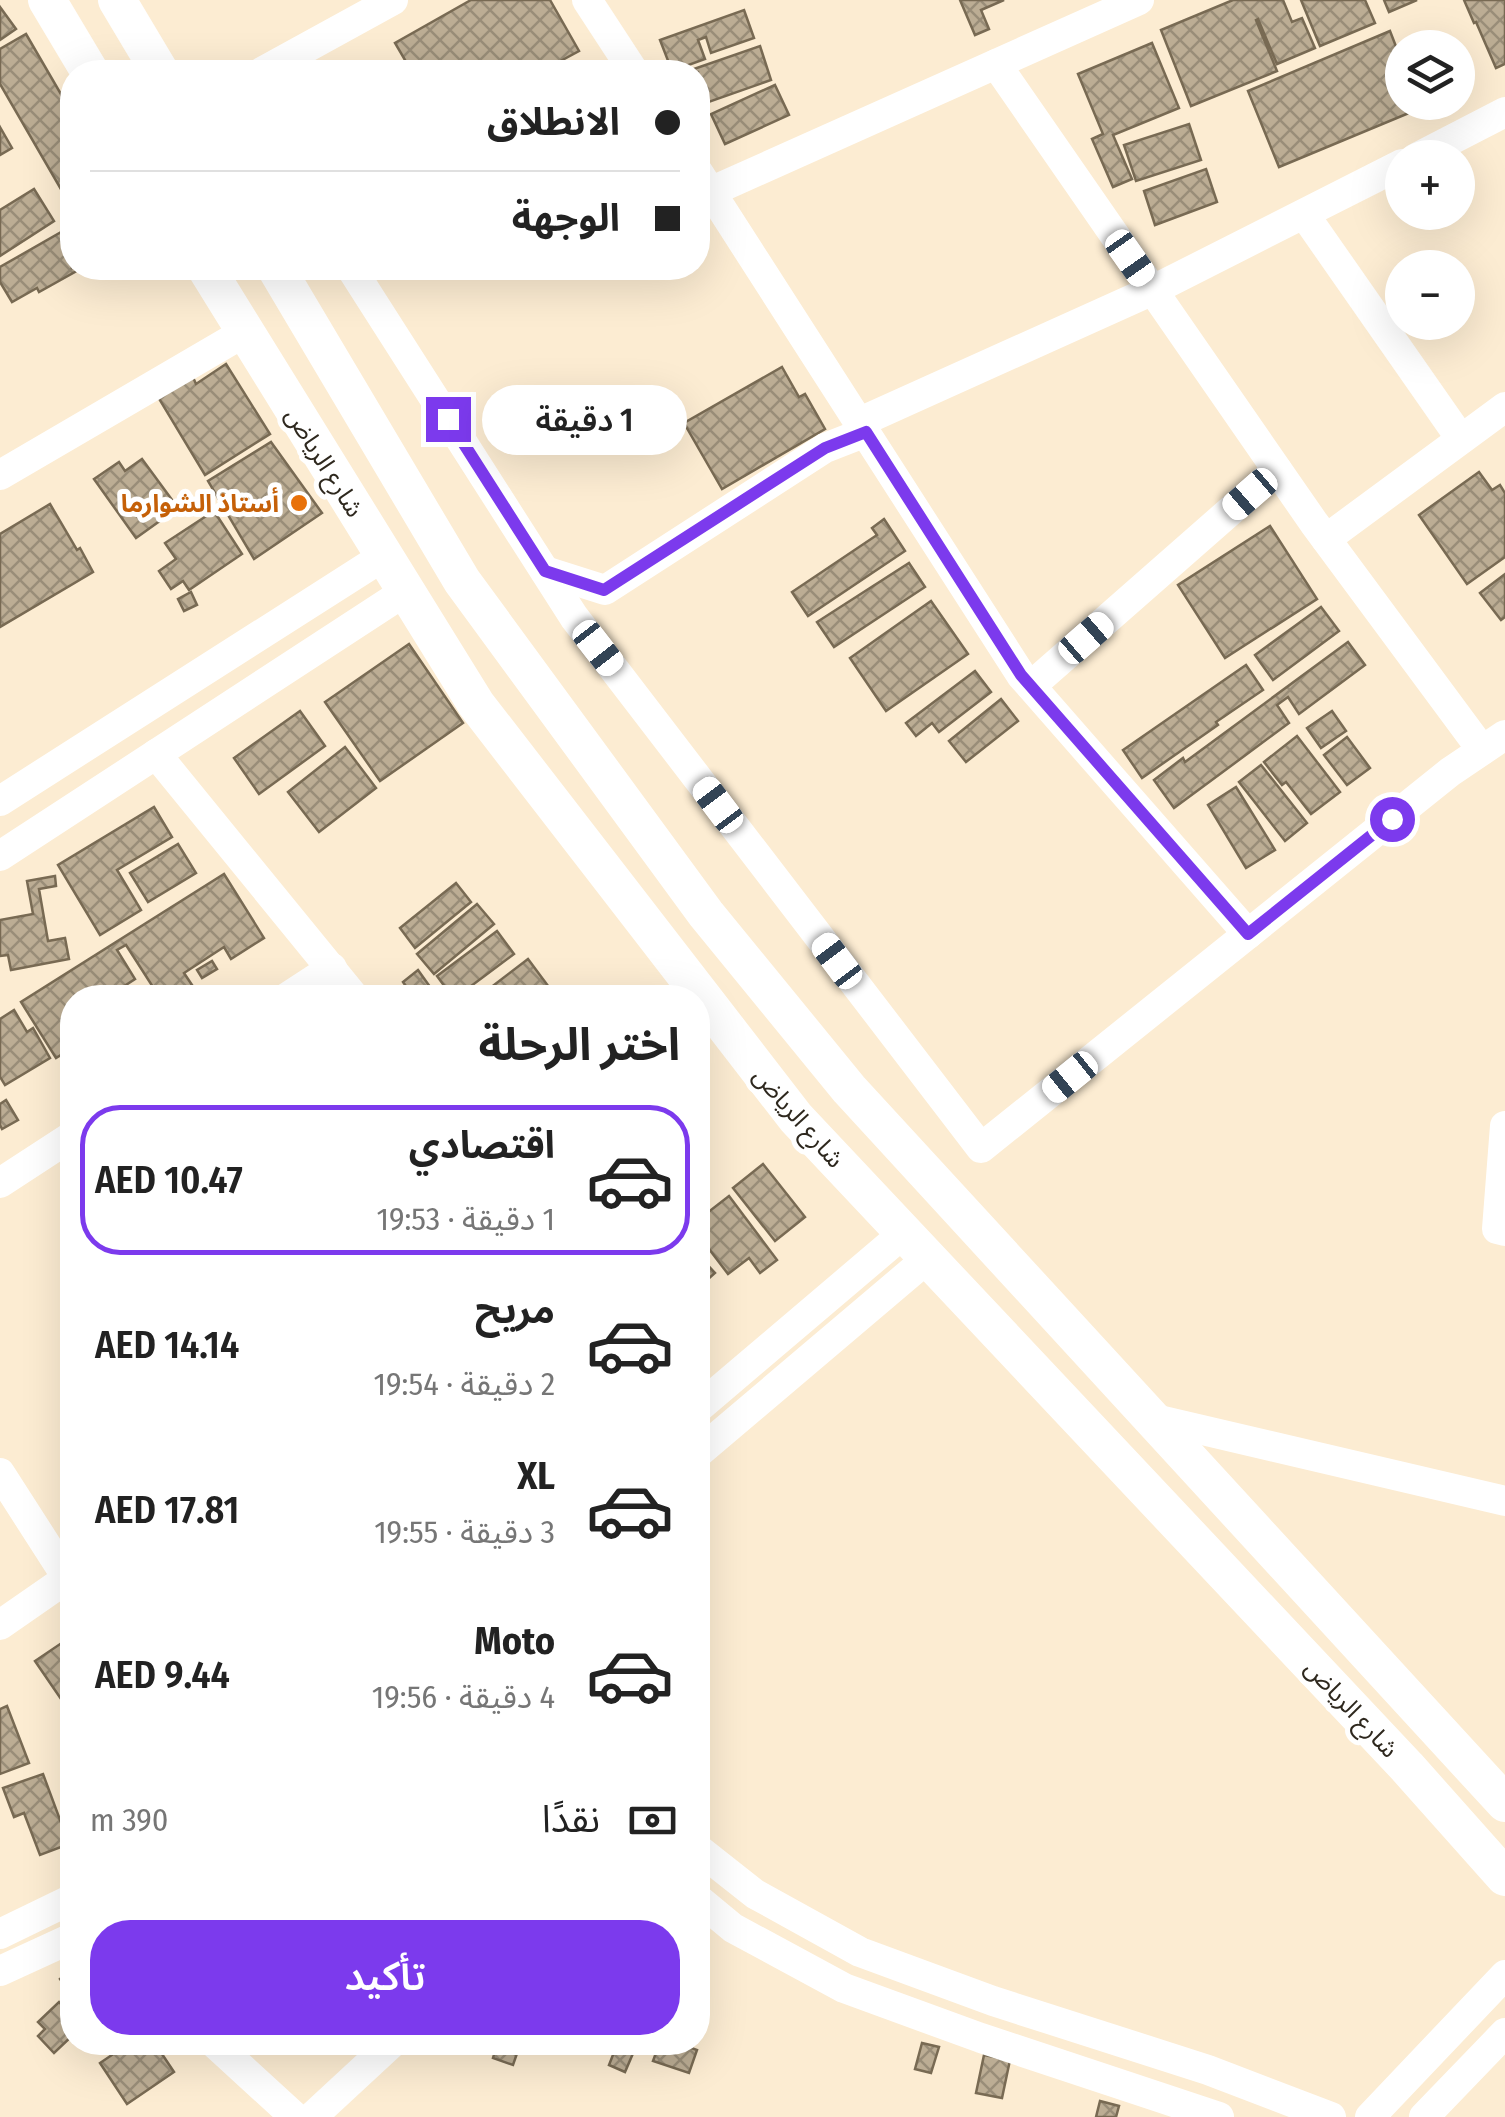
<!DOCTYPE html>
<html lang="ar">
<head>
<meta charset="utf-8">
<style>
  :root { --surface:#fff; --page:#f2f2f2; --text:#222; --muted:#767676; --line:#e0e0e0; --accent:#7c3aed }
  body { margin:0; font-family:"Fira Sans Condensed","Noto Sans Arabic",sans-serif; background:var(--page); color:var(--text); direction:rtl; height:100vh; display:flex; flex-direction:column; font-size:38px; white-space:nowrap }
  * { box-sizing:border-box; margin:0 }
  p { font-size:32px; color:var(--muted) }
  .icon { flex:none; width:55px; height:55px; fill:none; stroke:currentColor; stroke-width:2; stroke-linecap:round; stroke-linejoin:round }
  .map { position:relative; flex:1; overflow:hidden; direction:ltr }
  .side { position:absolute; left:60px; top:985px; width:650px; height:1070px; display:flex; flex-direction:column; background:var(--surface); border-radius:40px; box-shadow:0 10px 40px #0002; direction:rtl }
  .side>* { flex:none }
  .guide { position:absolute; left:60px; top:60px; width:650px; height:220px; border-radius:40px; box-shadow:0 10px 40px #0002; direction:rtl; display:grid; align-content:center; height:220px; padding:0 30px; background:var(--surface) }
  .fabs { position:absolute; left:1385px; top:30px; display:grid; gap:20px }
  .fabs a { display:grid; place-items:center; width:90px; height:90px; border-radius:50%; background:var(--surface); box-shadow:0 10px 40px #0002; font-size:50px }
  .end { position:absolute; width:45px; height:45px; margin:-22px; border:12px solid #7c3aed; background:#fff; box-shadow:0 0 0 5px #fff }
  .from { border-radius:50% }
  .bubble { position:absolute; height:70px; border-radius:35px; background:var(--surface); box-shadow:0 10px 40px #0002; font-size:32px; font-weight:600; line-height:70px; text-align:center; direction:rtl }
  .car { position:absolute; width:30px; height:60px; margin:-30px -15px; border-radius:12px; box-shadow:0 0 8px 2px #0007; background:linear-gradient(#fff 24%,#345 0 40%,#fff 0 76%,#345 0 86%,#fff 0) }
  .guide b { display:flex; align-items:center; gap:35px; height:95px; font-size:38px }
  .guide b+b { border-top:2px solid var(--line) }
  .guide i { width:25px; height:25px; background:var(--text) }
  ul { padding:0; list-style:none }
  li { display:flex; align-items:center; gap:30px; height:150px; margin:0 20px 15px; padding:0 10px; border:5px solid transparent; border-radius:40px }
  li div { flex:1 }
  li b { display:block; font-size:38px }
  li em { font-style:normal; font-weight:600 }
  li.current { border-color:var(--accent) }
  li>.icon { width:90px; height:90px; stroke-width:1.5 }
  h2 { padding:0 30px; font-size:45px; line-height:120px }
  .pay { display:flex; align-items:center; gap:25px; height:110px; padding:0 30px; font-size:38px }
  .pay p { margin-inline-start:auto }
  .cta { display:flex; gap:20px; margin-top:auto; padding:20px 30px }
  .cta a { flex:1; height:115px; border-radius:40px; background:var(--accent); color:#fff; font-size:40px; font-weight:600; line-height:115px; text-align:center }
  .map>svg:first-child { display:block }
  .building { fill:url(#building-cross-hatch); stroke:#786a53; stroke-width:2.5 }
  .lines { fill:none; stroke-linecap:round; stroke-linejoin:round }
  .minor { stroke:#fff; stroke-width:30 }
  .major { stroke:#fff; stroke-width:38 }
  .route { stroke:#7c3aed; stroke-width:12 }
  .food-dot { fill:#e8710a; stroke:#fff; stroke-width:4 }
  .labels { text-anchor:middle; stroke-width:10; stroke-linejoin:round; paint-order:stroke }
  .street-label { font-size:25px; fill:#2e281e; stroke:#fff }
  .food-label { font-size:25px; font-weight:bold; fill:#c56008; stroke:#fff; text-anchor:end }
</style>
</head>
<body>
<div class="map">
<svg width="1505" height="2117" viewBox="0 0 1505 2117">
  <defs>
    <pattern id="building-cross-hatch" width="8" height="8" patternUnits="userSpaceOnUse" patternTransform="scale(2.5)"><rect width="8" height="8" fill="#bcad94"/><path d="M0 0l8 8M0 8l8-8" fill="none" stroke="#998d78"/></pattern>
  </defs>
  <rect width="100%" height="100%" fill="#fcecd2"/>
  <g class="building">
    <path d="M471 0H550L579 51 540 72H412L395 43Z"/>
    <path d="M960 0H1004L981 10 989 29 975 35Z"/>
    <path d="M1233 0H1283L1292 22 1302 18 1315 48 1277 64 1258 19 1256 20 1277 71 1191 106 1161 30Z"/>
    <path d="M1301 0H1365L1375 23 1320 46Z"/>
    <path d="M1384 0H1417L1389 12Z"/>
    <path d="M1464 0H1505V64L1496 68 1476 22 1474 23Z"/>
    <path d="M0 7 16 29 0 40Z"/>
    <path d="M744 10 754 38 711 53 706 37 698 40 705 59 672 71 660 40Z"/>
    <path d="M1390 31 1402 62V102H1419L1421 108 1279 167 1248 91Z"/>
    <path d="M26 34 62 96 72 90V185L62 191 0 84V49Z"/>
    <path d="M1152 43 1179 108 1113 135 1132 179 1113 187 1092 139 1103 134 1078 74Z"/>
    <path d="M760 46 771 80 703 104 698 88V72H692L691 70Z"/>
    <path d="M775 85 789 115 725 144 711 114Z"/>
    <path d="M1189 124 1201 160 1136 181 1124 145Z"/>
    <path d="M0 127 12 148 0 155Z"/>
    <path d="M1206 169 1217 202 1155 225 1144 191Z"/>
    <path d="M34 189 54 221 0 256V210Z"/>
    <path d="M63 231 72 247V268H82L39 292 37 288 12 302 0 282V267Z"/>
    <path d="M226 364 270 434 205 475 158 397 192 375 196 384Z"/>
    <path d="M782 367 799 397 805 394 825 429 722 489 684 423Z"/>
    <path d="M271 442 322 513 254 559 208 481Z"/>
    <path d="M142 459 178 508 136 538 94 479 119 462 125 471Z"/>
    <path d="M1479 472 1492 490 1500 485 1505 493V557L1467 584 1419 515Z"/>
    <path d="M50 504 77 550 80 548 93 572 0 627V534Z"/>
    <path d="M214 511 242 554 189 590 183 581 171 589 159 571 176 559 165 543Z"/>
    <path d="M884 519 905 551 808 616 792 592 877 535 872 528Z"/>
    <path d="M1270 526 1317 599 1225 658 1178 585Z"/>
    <path d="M909 563 925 587 834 647 817 622Z"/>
    <path d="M1505 574V617L1501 620 1480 593Z"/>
    <path d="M191 592 197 605 184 611 178 599Z"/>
    <path d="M931 601 968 654 886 711 850 658Z"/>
    <path d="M1321 607 1339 631 1273 680 1255 655Z"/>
    <path d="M1348 642 1365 665 1299 714 1288 697 1277 705 1289 723 1174 808 1154 780 1183 758 1185 762Z"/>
    <path d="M409 644 463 723 380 781 325 702Z"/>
    <path d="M1246 665 1263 690 1216 722 1218 725 1142 778 1123 750Z"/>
    <path d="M975 671 991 692 939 732 932 723 916 736 906 723Z"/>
    <path d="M1001 699 1018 721 966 762 949 741Z"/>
    <path d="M300 711 325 746 259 794 234 758Z"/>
    <path d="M1332 711 1346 731 1321 748 1307 728Z"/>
    <path d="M1297 736 1340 792 1311 814 1286 782 1282 785 1264 762Z"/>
    <path d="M1347 737 1370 768 1347 785 1324 755Z"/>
    <path d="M345 747 376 788 319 832 288 792Z"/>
    <path d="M1261 765 1307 823 1285 841 1239 782Z"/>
    <path d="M1236 787 1275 850 1246 868 1208 805Z"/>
    <path d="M154 807 172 837 117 870 141 910 100 935 58 865Z"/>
    <path d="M178 844 196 873 148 902 130 873Z"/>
    <path d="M224 874 264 938 231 959 224 947 184 973 192 985 173 998H160L126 945 117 950 135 979 112 994 115 998H72V1048L56 1058 21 1002Z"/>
    <path d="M55 876 56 886 39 889 48 941 65 938 69 959 11 970 8 955 0 956V920L33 914 27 881Z"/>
    <path d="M456 883 471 902 415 948 400 928Z"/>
    <path d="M477 904 494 924 434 974 417 954Z"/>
    <path d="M497 931 514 954 455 998H439L448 991 437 976Z"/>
    <path d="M528 959 557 998H477Z"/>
    <path d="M212 961 217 969 202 978 197 970Z"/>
    <path d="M418 970 438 998H414L403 982Z"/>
    <path d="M14 1010 27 1032 33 1028 50 1058 5 1085 0 1077V1019Z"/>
    <path d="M6 1100 18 1120 2 1129 0 1125V1104Z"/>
    <path d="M763 1164 805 1217 775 1241 733 1188Z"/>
    <path d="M729 1196 777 1260 760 1273 749 1258 728 1274 709 1249 699 1256 698 1254V1220Z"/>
    <path d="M704 1261 715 1273 698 1288V1266Z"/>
    <path d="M72 1636V1715L35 1661Z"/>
    <path d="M7 1706 29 1763 0 1774V1709Z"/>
    <path d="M43 1774 69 1844 40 1855 24 1813 14 1817 3 1788Z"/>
    <path d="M72 1969V1996L60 1979Z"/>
    <path d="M59 2002 68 2012 70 2009 72 2011V2036L54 2053 38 2036 45 2029 38 2022Z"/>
    <path d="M131 2042H154L174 2072 127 2104 100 2063Z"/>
    <path d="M498 2042H521L513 2065 493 2058Z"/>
    <path d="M618 2042 637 2044 625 2072 609 2065Z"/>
    <path d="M660 2042H675L697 2050 689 2073 653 2061Z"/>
    <path d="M922 2043 939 2047 931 2073 915 2069Z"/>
    <path d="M984 2055 1010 2060 1002 2098 976 2093Z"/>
    <path d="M1100 2101 1119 2106 1116 2117H1096Z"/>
  </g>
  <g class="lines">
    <g class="minor">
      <path d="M587 0 634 72"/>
      <path d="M996 64 1314 523 1482 750"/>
      <path d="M262 72 393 0"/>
      <path d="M1416 158 1505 112"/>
      <path d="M698 172 1021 675 1248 934"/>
      <path d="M710 192 1139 0"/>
      <path d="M1304 214 1461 439"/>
      <path d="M351 268 574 617 981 1148 1450 772 1505 735"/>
      <path d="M860 422 1153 290 1402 164"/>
      <path d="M0 475 245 332"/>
      <path d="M1326 539 1505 407"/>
      <path d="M545 571 605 590 825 448 866 432"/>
      <path d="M1031 686 1277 470"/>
      <path d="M156 754 355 998"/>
      <path d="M0 801 384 556"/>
      <path d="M0 856 406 591"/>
      <path d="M286 998 332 968"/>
      <path d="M1505 1126 1497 1229 1505 1231"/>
      <path d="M0 1183 72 1136"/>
      <path d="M698 1408 904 1233"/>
      <path d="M1151 1418 1505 1501"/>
      <path d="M698 1453 928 1258"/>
      <path d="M0 1473 68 1579"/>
      <path d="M0 1625 72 1575"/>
      <path d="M698 1849 755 1894 860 1952 993 2001 1208 2070 1331 2117"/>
      <path d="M698 1899 733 1928 844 1988 981 2038 1219 2117"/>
      <path d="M0 1934 72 1899"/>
      <path d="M0 1971 72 1938"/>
      <path d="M213 2042 295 2117"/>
      <path d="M312 2117 393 2042"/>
      <path d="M1370 2117 1505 1975"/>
      <path d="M1424 2117 1505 2033"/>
    </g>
    <g class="major">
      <path d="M47 0 90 72"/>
      <path d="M117 0 160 72"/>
      <path d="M206 268 476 704 796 1118 1407 1767 1505 1877"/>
      <path d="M276 268 462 581 706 914 849 1089 1505 1803"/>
    </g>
  </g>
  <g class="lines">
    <path class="route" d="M448 419 545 571 604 590 825 448 866 432 1021 675 1248 934 1392 819"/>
  </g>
  <circle class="food-dot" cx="299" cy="503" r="10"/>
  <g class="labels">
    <g class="street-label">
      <text transform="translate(325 462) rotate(58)" y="9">شارع الرياض</text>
      <text transform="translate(799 1117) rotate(49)" y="9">شارع الرياض</text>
      <text transform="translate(1352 1708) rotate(47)" y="9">شارع الرياض</text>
    </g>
    <g class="food-label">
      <text x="279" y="512">أستاذ الشوارما</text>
    </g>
  </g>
</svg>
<div class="fabs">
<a><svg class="icon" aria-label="layers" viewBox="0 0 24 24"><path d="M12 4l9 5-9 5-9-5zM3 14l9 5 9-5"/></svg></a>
<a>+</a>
<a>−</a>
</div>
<i class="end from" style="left:1392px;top:819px"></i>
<i class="end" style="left:448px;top:419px"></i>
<div class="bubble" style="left:482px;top:385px;width:205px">1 دقيقة</div>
<i class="car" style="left:1130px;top:258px;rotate:145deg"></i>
<i class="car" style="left:1250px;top:494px;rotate:229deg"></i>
<i class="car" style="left:1086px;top:638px;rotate:49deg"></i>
<i class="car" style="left:598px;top:648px;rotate:142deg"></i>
<i class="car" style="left:718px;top:805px;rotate:323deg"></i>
<i class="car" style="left:837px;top:961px;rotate:323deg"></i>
<i class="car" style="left:1070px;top:1077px;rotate:231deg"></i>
<div class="guide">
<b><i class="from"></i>الانطلاق</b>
<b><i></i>الوجهة</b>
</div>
<section class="side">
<h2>اختر الرحلة</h2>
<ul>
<li class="current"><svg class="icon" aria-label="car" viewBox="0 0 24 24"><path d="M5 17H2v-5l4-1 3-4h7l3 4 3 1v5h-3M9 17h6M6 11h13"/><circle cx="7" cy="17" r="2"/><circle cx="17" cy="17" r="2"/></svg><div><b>اقتصادي</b><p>1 دقيقة · 19:53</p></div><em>AED 10.47</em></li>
<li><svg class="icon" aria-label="car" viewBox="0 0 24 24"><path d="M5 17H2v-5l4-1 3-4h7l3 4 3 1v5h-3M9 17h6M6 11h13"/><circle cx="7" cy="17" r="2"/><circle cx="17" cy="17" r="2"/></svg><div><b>مريح</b><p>2 دقيقة · 19:54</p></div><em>AED 14.14</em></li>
<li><svg class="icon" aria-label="car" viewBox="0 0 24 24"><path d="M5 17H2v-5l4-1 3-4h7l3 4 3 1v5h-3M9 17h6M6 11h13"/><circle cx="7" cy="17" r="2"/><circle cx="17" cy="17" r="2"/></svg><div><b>XL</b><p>3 دقيقة · 19:55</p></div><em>AED 17.81</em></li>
<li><svg class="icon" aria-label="car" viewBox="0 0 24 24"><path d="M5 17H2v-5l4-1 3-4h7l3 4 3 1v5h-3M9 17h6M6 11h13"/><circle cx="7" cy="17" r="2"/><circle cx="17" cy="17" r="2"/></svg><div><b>Moto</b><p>4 دقيقة · 19:56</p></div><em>AED 9.44</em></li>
</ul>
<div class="pay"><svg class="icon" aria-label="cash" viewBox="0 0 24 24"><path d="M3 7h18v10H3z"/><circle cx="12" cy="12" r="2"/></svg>نقدًا<p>390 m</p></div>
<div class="cta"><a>تأكيد</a></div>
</section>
</div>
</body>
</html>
